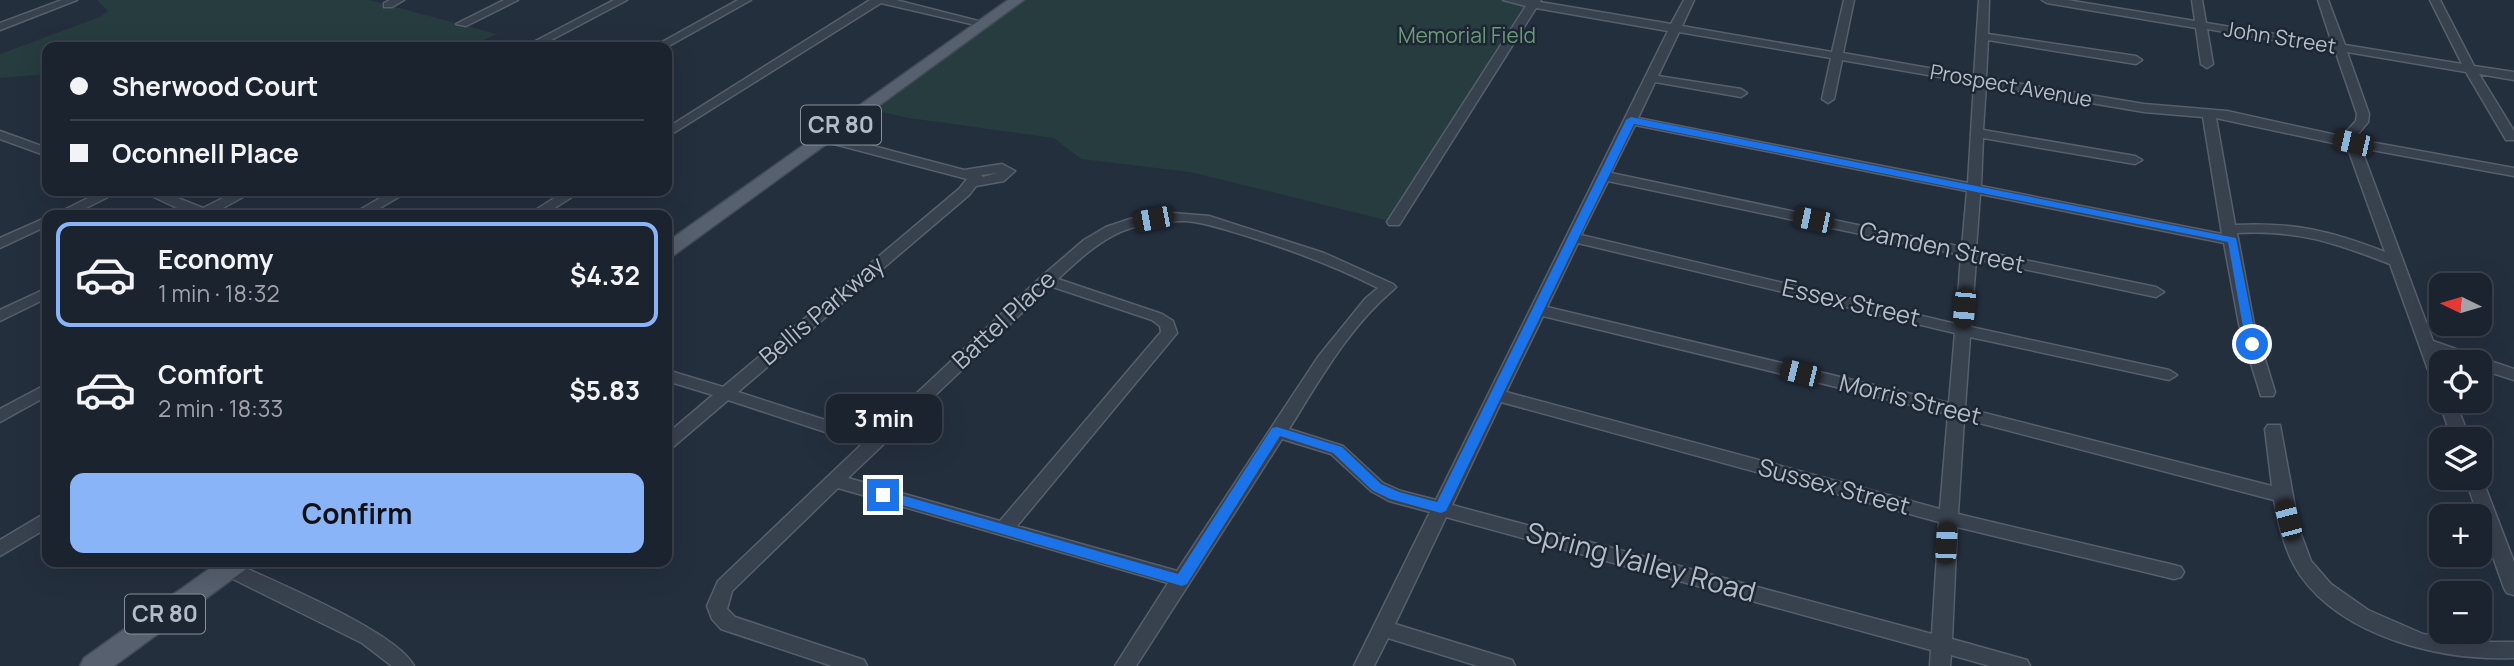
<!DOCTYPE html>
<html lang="en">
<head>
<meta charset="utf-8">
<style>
  :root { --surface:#1b232e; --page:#242b36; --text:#f1f3f6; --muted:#a0a4aa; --line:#39404a; --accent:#8ab4f8 }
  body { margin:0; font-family:Manrope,sans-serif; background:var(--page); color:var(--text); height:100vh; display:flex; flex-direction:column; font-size:26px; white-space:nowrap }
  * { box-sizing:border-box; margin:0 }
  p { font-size:23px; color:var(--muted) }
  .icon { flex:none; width:38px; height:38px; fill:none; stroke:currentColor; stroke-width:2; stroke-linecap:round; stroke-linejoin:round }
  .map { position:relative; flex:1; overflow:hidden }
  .panel { position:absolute; left:42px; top:210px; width:630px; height:357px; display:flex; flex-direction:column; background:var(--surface); border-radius:14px; box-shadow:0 7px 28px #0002,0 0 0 2px var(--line) }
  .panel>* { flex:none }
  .hud { position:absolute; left:42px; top:42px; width:630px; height:154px; border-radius:14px; box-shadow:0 7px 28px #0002,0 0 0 2px var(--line); display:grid; align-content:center; height:154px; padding:0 28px; background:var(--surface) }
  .needle { width:46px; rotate:275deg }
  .tools { position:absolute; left:2429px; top:273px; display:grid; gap:14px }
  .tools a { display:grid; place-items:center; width:63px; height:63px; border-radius:14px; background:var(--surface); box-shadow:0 7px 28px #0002,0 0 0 2px var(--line); font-size:35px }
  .end { position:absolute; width:32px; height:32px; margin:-16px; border:9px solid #1a73e8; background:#fff; box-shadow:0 0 0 4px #fff }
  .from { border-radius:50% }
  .bubble { position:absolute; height:49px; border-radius:14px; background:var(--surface); box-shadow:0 7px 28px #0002,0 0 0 2px var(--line); font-size:23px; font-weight:700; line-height:49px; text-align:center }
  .car { position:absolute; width:21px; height:42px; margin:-21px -10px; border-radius:9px; box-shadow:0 0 5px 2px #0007; background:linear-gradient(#222 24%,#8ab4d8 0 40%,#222 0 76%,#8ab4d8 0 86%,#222 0) }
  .hud b { display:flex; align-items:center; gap:24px; height:66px; font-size:26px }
  .hud b+b { border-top:2px solid var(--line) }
  .hud i { width:18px; height:18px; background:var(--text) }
  ul { padding:12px 0 0; list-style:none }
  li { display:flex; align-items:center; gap:21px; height:105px; margin:0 14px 10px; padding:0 14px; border:4px solid transparent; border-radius:14px }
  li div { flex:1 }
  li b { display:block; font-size:26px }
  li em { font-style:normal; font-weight:700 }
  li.on { border-color:var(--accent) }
  li>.icon { width:63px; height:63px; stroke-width:1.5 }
  .primary-button { display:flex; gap:14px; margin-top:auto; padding:14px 28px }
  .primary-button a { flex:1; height:80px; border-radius:14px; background:var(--accent); color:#111; font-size:28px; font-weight:700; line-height:80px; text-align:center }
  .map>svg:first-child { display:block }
  .green { fill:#263c3f }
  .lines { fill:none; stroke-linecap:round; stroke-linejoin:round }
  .minor-casing { stroke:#565f6c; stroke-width:3 }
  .major-casing { stroke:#414a57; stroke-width:3 }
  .minor { fill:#38414e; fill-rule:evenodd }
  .major { fill:#56606e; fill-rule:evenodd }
  .route { fill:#1a73e8 }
  .labels { text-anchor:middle; stroke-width:5; stroke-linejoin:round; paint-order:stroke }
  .far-park-label { font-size:21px; fill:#6b9a76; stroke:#1d2633 }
  .far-street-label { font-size:21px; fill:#b4bcc9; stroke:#1d2633 }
  .shield { fill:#1d2633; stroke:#878f9c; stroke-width:2 }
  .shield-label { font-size:23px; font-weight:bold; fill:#b4bcc9 }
  .street-label { font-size:24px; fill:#b4bcc9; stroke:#1d2633 }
  .near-street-label { font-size:28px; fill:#b4bcc9; stroke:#1d2633 }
</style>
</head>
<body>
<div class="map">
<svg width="2514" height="666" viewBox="0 0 2514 666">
  <rect width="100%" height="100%" fill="#242f3e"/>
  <g class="green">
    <path d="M97 0H369L497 34 469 47H47V74L0 78V54L100 17 108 11Z"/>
    <path d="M1017 0H1508L1533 4 1394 222 1190 172 1081 159 1054 138 909 118 865 108Z"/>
  </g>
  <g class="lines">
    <defs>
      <g id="minor">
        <path d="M62 0H77L0 30V23Z"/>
        <path d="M390 0H404L392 7H384V3Z"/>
        <path d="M504 0H518L466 26 456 24Z"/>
        <path d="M614 0H627L538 47H524Z"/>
        <path d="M738 0H751L667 47H653Z"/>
        <path d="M870 0H896L990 24 984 27 881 3 667 137V128Z"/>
        <path d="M1503 0H1541L1540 2 1671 24 1684 0H1694L1682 26 1832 52 1844 0H1854L1843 53 1974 76 1979 0H1989L1988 34 2136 56 2142 60 2136 64 1988 40 1986 78 2144 104 2227 111 2345 137V133L2356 121 2357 114 2335 50 2207 29 2213 64 2207 68 2201 64 2196 28 2047 3 2042 0H2067L2195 21 2192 0H2202L2206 23 2332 43 2318 0H2328L2345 45 2462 64 2430 0H2440L2474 66 2514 72V80L2479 74 2514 131V140H2506L2466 72 2347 52 2369 114 2368 122 2358 134 2359 140 2514 168V176L2361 148 2433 341 2514 369V380L2480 369V362H2460L2438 354 2441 363V390L2435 389 2390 264C2333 242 2298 230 2237 233L2254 324 2275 392 2273 396H2261L2239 324 2224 243 1980 194 1976 250 2156 287 2164 292 2156 297 1976 259 1971 327 2169 370 2177 375 2169 380 1970 337 1965 408 2272 486 2265 429 2268 425H2280L2299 529 2311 561 2331 584 2368 610 2423 634 2468 642H2514V658C2443 661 2344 638 2300 575 2285 553 2279 526 2274 500L1964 419 1958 514 2174 565 2181 567 2184 572 2181 577 2174 579 1957 527 1952 639 2027 660 2030 666H1990L1951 655 1950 666H1930L1931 650 1446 517 1395 624 1512 660 1515 666H1478L1388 638 1374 666H1354L1430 512 1389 501 1371 491 1331 454 1282 439 1136 666H1115L1168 583 838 488 732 591 727 609 735 617 864 660 867 666H832L721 629 712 619 707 606 718 581 862 444 728 400 673 447 667 449V434L713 395 667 381V370L723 387 959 189 967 179 819 140V134L824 133 964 170 1002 164 1015 171 1004 181 976 186 969 195 738 392 872 435 1041 277 1084 240 1106 227 1130 219 1173 213 1209 216 1324 253 1393 284 1396 287 1393 290C1349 327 1319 381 1289 429L1343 446 1383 483 1401 491 1436 500 1668 31 1536 8 1401 222 1399 225H1389L1387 222 1526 6ZM1679 32 1831 58 1822 99 1828 103 1834 99 1842 60 1974 83 1968 183 1638 118 1655 82 1741 97 1747 93 1741 89 1658 76ZM1986 85 2144 112 2203 117 2222 234 1981 186 1983 138 2135 164 2142 160 2135 156 1983 130ZM2216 118 2347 146 2385 252C2331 231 2294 222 2235 225ZM1635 125 1967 191 1962 247 1611 173ZM997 173 983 177 981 175ZM1608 181 1961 255 1956 324 1581 235ZM1186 221C1208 223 1229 231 1250 237 1294 251 1337 267 1378 288L1365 299 1318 357 1177 571 1017 526 1177 333 1173 321 1162 314 1058 279C1101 239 1124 220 1186 221ZM1578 243 1955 333 1949 403 1547 307ZM1050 286 1152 320 1160 326 1161 332 1000 521 848 478ZM1543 316 1948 414 1940 509 1506 392ZM1501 402 1939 522 1932 634 1452 505Z"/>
        <path d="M0 131 47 148V156L0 139Z"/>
        <path d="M102 191H120L72 215H54Z"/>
        <path d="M141 191H160L203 208 237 191H254L214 213 216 215H192Z"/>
        <path d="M392 191H409L368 215H351Z"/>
        <path d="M565 191H581L544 215H528Z"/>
        <path d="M47 217V226L0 248V238Z"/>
        <path d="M47 288V298L0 321V310Z"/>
        <path d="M47 384V396L0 422V409Z"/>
        <path d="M2441 397V401H2455L2470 439H2452L2439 401Z"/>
        <path d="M2480 473 2514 562V595L2507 593 2504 588 2465 478H2480Z"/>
        <path d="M47 512V528L0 556V540Z"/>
        <path d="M225 562 235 563C274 582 396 631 414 666H392L362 643 221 573 218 568Z"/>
      </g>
      <g id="major">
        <path d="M1008 0H1024L674 255 667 257V242Z"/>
        <path d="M219 562H250L246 569 114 666H80L84 658Z"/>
      </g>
    </defs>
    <use href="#minor" class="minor-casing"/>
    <use href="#major" class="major-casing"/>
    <use href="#minor" class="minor"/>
    <use href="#major" class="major"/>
  </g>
  <path class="route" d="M1631 117 2236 238 2257 344 2252 347 2246 344 2228 242 1634 124 1446 511 1441 513 1390 499 1372 490 1333 453 1280 436 1187 584 1182 586 878 498 876 495 883 490 1178 574 1272 428 1277 427 1342 447 1381 484 1399 492 1437 502 1626 120Z"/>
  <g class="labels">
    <g class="far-park-label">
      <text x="1467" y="43">Memorial Field</text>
    </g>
    <g class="far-street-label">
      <text transform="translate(2280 38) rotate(9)" y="7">John Street</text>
      <text transform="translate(2011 86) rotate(10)" y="7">Prospect Avenue</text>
    </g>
    <g class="shield">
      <rect x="801" y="105.5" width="80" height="39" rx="5"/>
      <rect x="125" y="594.5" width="80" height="39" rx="5"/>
    </g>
    <g class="shield-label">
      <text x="841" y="133">CR 80</text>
      <text x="165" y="622">CR 80</text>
    </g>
    <g class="street-label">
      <text transform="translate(1942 248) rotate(12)" y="8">Camden Street</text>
      <text transform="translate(1851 303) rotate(13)" y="8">Essex Street</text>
      <text transform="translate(822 311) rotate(-40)" y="8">Bellis Parkway</text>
      <text transform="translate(1004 320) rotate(-43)" y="8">Battel Place</text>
      <text transform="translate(1910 400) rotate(14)" y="8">Morris Street</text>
      <text transform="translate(1834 487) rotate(15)" y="8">Sussex Street</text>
    </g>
    <g class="near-street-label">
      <text transform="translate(1641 562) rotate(15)" y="10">Spring Valley Road</text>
    </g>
  </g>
</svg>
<div class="tools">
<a><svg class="needle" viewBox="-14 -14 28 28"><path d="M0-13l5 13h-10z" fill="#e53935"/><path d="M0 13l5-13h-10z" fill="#a0a4aa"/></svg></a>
<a><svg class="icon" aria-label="locate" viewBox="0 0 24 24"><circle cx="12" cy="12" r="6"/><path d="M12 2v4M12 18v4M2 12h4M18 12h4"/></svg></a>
<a><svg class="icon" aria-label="layers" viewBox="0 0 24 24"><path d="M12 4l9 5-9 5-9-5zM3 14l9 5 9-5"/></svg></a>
<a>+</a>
<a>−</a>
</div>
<i class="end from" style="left:2252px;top:344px"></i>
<i class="end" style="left:883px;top:495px"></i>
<div class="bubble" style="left:826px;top:394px;width:116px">3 min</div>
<i class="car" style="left:2353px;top:143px;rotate:283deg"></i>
<i class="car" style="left:1153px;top:219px;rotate:259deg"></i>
<i class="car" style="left:1813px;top:220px;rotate:282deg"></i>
<i class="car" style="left:1964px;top:308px;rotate:185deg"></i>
<i class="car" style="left:1800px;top:373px;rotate:284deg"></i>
<i class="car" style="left:2288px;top:520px;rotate:345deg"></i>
<i class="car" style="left:1946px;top:543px;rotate:3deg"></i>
<div class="hud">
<b><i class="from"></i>Sherwood Court</b>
<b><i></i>Oconnell Place</b>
</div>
<section class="panel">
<ul>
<li class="on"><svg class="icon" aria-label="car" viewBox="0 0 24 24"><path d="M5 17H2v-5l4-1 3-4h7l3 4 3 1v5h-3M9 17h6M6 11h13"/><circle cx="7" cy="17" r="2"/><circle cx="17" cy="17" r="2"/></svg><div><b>Economy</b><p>1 min · 18:32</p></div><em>$4.32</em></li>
<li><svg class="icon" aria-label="car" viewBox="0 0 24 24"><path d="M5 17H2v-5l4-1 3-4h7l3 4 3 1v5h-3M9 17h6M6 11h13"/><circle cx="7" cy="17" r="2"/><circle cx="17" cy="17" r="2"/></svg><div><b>Comfort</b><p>2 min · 18:33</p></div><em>$5.83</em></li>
</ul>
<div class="primary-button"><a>Confirm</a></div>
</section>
</div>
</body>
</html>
